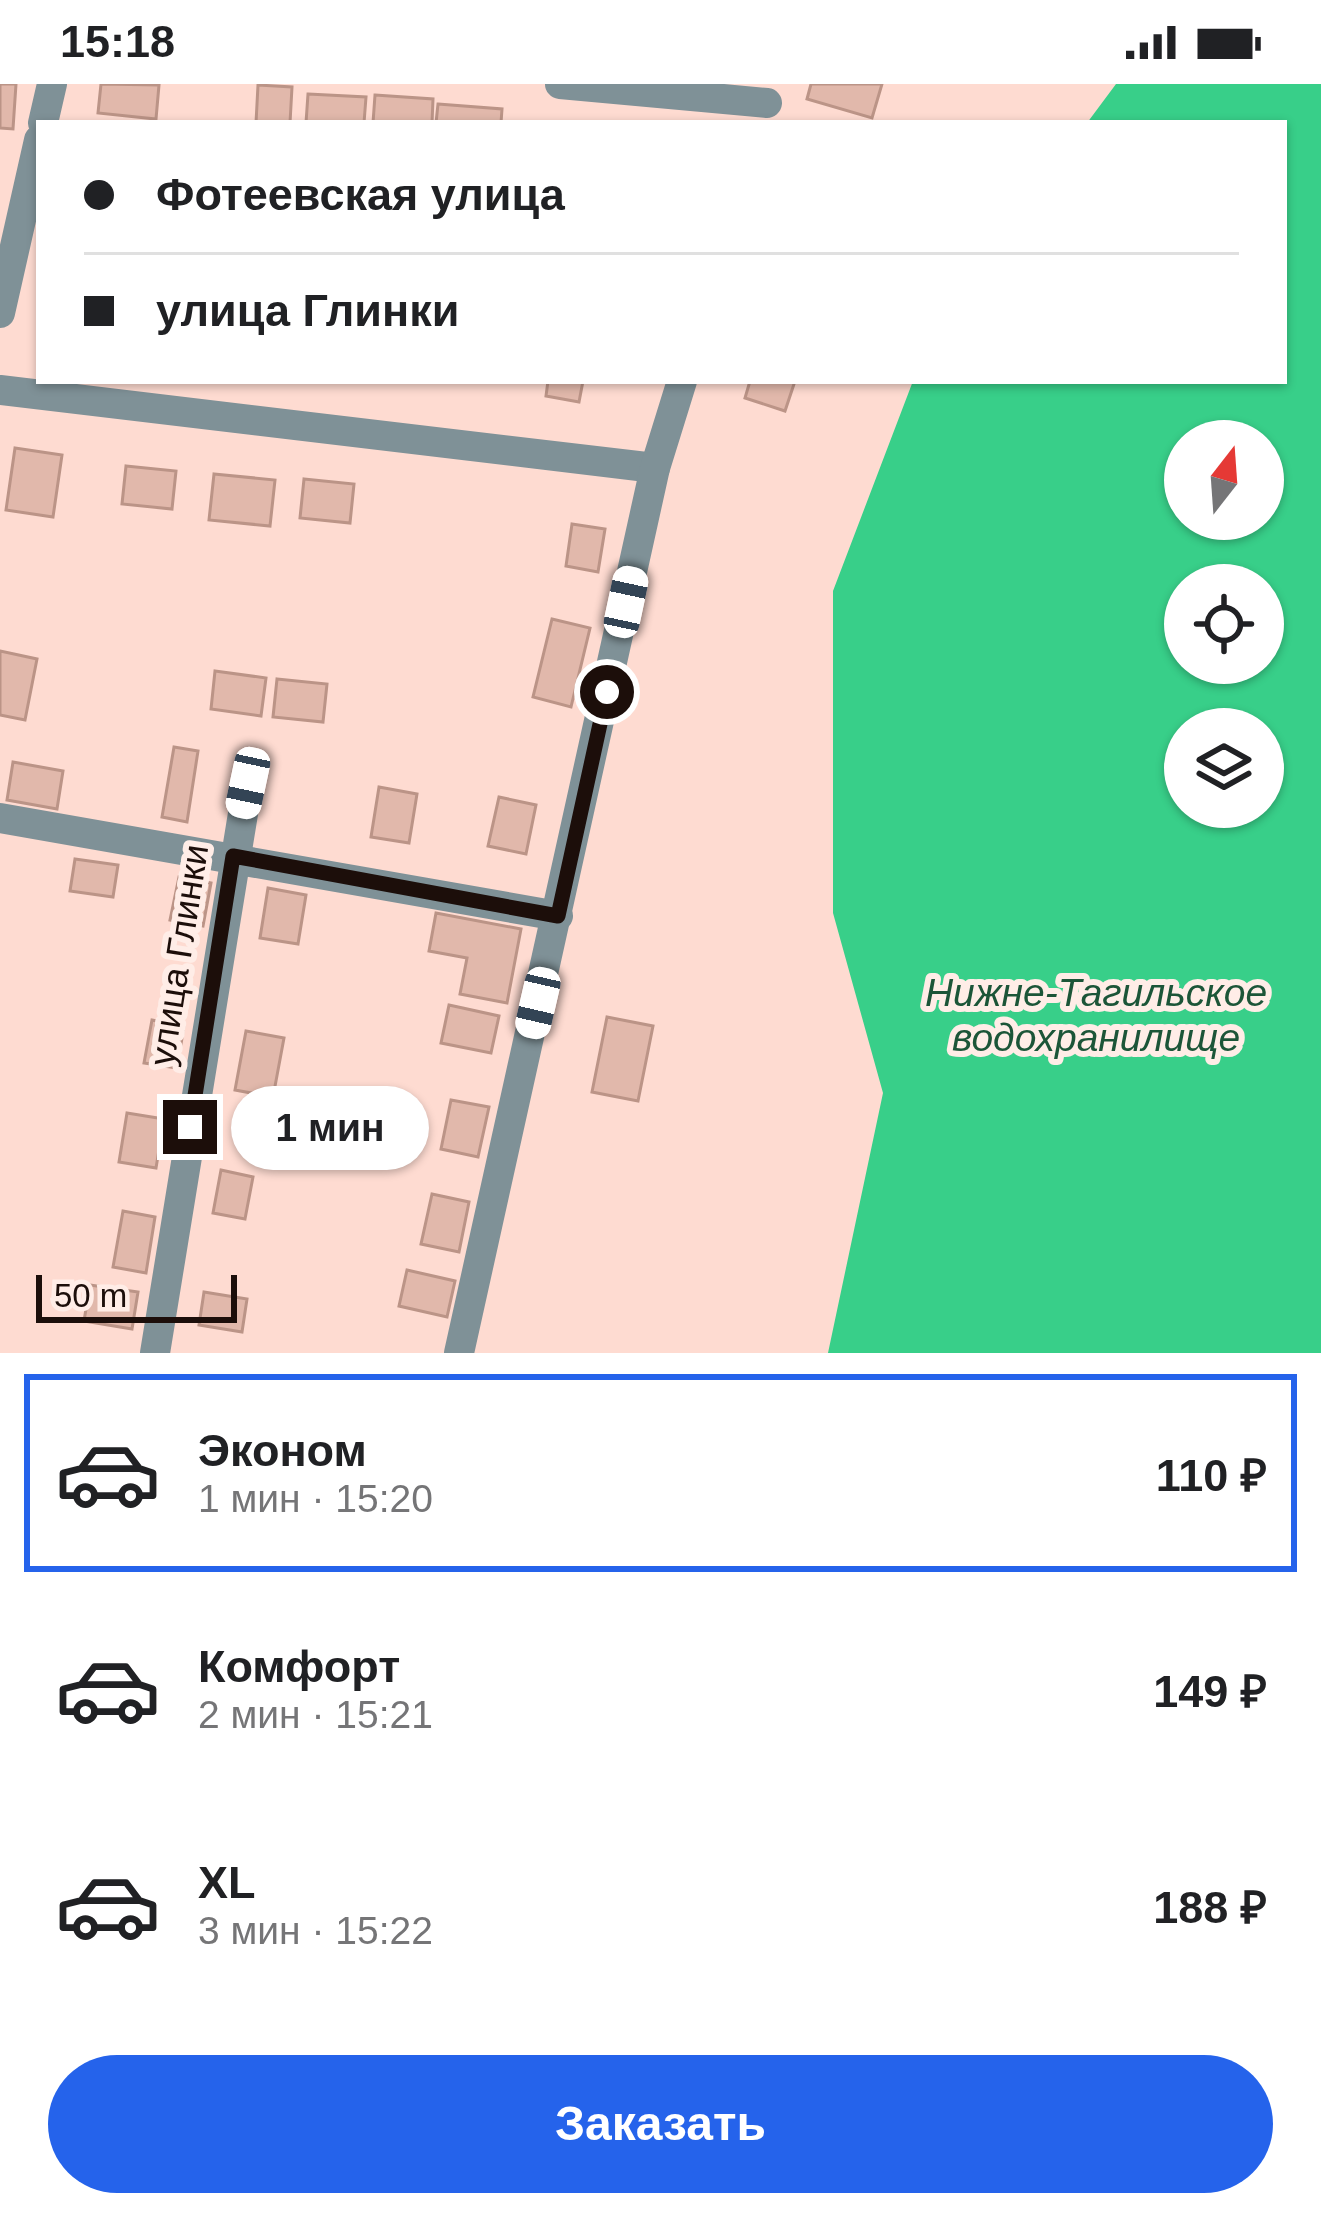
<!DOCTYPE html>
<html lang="ru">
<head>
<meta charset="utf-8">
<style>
  :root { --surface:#fff; --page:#f2f2f2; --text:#202124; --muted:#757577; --line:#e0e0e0; --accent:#2563eb }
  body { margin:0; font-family:Helvetica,sans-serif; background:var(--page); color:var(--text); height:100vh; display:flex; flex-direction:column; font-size:45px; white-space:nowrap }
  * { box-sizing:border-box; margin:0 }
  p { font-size:39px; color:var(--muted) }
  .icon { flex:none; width:66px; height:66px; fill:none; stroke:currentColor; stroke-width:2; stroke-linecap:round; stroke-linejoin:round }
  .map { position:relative; height:1269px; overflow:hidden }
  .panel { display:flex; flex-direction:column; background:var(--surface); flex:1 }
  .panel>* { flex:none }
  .guide { position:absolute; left:36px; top:36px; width:1251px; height:264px; border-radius:0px; box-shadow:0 3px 9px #0004; display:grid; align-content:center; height:264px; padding:0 48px; background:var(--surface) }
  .needle { width:78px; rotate:17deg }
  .buttons { position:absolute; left:1164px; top:336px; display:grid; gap:24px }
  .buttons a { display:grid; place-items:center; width:120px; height:120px; border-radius:50%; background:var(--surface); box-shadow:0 3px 9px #0004; font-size:60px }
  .scale { position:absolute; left:36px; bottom:30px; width:201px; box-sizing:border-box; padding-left:12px; border:6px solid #1c0e0a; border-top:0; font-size:33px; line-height:42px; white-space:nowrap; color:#1c0e0a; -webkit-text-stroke:9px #ffede7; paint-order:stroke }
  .end { position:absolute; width:54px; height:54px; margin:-27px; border:15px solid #1c0e0a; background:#fff; box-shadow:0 0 0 6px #fff }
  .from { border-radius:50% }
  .bubble { position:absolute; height:84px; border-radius:42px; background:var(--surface); box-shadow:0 3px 9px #0004; font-size:39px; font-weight:700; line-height:84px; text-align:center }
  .car { position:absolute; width:36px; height:72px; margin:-36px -18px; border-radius:15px; box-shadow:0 0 9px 3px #0007; background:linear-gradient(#fff 24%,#345 0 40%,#fff 0 76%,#345 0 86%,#fff 0) }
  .guide b { display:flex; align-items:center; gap:42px; height:114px; font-size:45px }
  .guide b+b { border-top:3px solid var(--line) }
  .guide i { width:30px; height:30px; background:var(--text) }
  ul { padding:21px 0 0; list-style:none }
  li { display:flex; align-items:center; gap:36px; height:198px; margin:0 24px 18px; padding:0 24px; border:6px solid transparent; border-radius:0px }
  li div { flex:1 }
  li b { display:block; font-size:45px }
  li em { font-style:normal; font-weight:700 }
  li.selected { border-color:var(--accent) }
  li>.icon { width:108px; height:108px; stroke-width:1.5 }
  .primary-button { display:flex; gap:24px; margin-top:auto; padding:24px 48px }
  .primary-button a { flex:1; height:138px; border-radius:72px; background:var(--accent); color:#fff; font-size:48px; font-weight:700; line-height:138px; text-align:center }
  .status { display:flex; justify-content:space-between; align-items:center; height:84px; padding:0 60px; background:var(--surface); direction:ltr }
  .status svg { height:33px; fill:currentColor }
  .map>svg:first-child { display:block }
  .water { fill:#38cf89; fill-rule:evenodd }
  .building { fill:#e1b8ab; stroke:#bb9487; stroke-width:3 }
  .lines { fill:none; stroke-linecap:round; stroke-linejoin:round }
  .minor { stroke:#7f9197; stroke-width:30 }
  .route { stroke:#1c0e0a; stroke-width:15 }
  .labels { text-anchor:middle; stroke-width:12; stroke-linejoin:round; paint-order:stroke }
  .street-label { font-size:36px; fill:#1c0e0a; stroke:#ffede7 }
  .water-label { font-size:39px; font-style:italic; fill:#1c5538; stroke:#ffede7 }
</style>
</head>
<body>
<div class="status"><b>15:18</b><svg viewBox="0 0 49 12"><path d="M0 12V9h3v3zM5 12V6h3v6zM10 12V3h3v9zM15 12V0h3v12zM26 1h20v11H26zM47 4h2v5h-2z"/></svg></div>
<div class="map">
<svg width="1321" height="1269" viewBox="0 0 1321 1269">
  <rect width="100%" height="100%" fill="#fedbd1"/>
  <path class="water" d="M1116 0H1321V1269H828L883 1009 833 829V507L913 297H1284V39H1087ZM1185 357H1263V435H1185ZM1185 501H1263V579H1185ZM1185 645H1263V723H1185Z"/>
  <g class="building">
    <path d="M0 0H16L13 45 0 44Z"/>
    <path d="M101 0 159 1 156 35 98 29Z"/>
    <path d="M811 0H882L872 34 807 15Z"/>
    <path d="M258 1 292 3 290 39H256Z"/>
    <path d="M308 10 366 13 364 39H306Z"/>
    <path d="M375 11 433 15 432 39H373Z"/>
    <path d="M438 20 502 25 501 39H436Z"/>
    <path d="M548 297H583L579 318 546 312Z"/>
    <path d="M750 297H795L785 327 745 314Z"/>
    <path d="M15 364 62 371 53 433 6 426Z"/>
    <path d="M126 382 176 387 172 425 122 420Z"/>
    <path d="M214 390 275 396 270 442 209 436Z"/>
    <path d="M304 395 354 400 350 439 300 434Z"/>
    <path d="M572 440 605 445 598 488 566 482Z"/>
    <path d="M552 535 590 544 571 623 533 613Z"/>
    <path d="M0 567 37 575 25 636 0 631Z"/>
    <path d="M215 587 266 594 261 632 211 625Z"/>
    <path d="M277 595 327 600 323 638 273 633Z"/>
    <path d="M174 663 198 667 187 738 162 733Z"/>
    <path d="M13 678 63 687 57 725 7 716Z"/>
    <path d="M379 703 417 710 409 759 371 753Z"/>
    <path d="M499 713 536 721 526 770 488 762Z"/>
    <path d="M75 775 118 781 113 813 70 807Z"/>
    <path d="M179 793 211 799 203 842 170 836Z"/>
    <path d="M268 804 306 811 298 860 260 854Z"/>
    <path d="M436 829 521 845 507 919 460 910 467 874 429 867Z"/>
    <path d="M449 921 499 932 491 969 441 959Z"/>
    <path d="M607 933 653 942 638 1017 592 1008Z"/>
    <path d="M152 936 184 942 177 984 144 979Z"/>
    <path d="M246 947 284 954 273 1013 235 1006Z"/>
    <path d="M451 1016 489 1023 478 1073 441 1065Z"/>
    <path d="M127 1029 164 1035 156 1084 119 1078Z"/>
    <path d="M221 1086 253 1093 245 1135 213 1129Z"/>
    <path d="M432 1110 469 1118 459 1168 421 1160Z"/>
    <path d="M123 1127 155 1133 146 1189 113 1183Z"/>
    <path d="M407 1186 455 1197 447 1233 399 1222Z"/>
    <path d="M90 1201 138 1208 132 1245 84 1237Z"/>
    <path d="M204 1208 247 1215 242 1248 199 1241Z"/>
  </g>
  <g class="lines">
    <g class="minor">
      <path d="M560 0 767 19"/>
      <path d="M43 39 52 0"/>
      <path d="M0 229 39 56"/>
      <path d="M0 306 655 384"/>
      <path d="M0 734 558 832"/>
      <path d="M155 1269 248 699"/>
      <path d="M459 1269 655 384 682 297"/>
    </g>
  </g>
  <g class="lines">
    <path class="route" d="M190 1043 233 772 558 832 607 608"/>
  </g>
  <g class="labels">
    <g class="street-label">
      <text transform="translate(178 871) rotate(-81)" y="13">улица Глинки</text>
    </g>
    <g class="water-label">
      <text x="1096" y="922">Нижне-Тагильское<tspan x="1096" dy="45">водохранилище</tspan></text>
    </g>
  </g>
</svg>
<div class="buttons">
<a><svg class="needle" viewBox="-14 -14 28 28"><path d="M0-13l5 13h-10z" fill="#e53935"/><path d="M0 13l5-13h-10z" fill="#757577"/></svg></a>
<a><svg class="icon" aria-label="locate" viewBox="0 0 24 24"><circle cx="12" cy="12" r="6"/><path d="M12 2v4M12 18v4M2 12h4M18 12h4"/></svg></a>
<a><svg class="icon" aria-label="layers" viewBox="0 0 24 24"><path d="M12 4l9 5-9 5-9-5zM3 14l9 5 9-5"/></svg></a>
</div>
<div class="scale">50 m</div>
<i class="end from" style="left:607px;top:608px"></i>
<i class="end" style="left:190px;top:1043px"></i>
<div class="bubble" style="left:231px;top:1002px;width:198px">1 мин</div>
<i class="car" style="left:626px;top:518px;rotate:12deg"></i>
<i class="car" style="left:248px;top:699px;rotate:192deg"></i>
<i class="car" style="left:538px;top:919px;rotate:193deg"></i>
<div class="guide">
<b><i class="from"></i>Фотеевская улица</b>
<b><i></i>улица Глинки</b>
</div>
</div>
<section class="panel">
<ul>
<li class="selected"><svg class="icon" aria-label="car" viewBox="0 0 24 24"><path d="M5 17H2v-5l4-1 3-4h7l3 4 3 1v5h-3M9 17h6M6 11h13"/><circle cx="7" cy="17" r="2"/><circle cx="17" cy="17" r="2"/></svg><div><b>Эконом</b><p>1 мин · 15:20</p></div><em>110 ₽</em></li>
<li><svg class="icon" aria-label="car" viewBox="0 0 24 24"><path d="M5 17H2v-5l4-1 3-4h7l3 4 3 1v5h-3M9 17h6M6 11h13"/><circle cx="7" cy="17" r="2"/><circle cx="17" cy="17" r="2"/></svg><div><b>Комфорт</b><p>2 мин · 15:21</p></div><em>149 ₽</em></li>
<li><svg class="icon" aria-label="car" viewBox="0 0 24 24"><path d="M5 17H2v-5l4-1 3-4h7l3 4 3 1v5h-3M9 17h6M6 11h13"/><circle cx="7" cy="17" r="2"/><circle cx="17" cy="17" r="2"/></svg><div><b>XL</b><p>3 мин · 15:22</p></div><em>188 ₽</em></li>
</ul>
<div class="primary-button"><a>Заказать</a></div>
</section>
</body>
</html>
